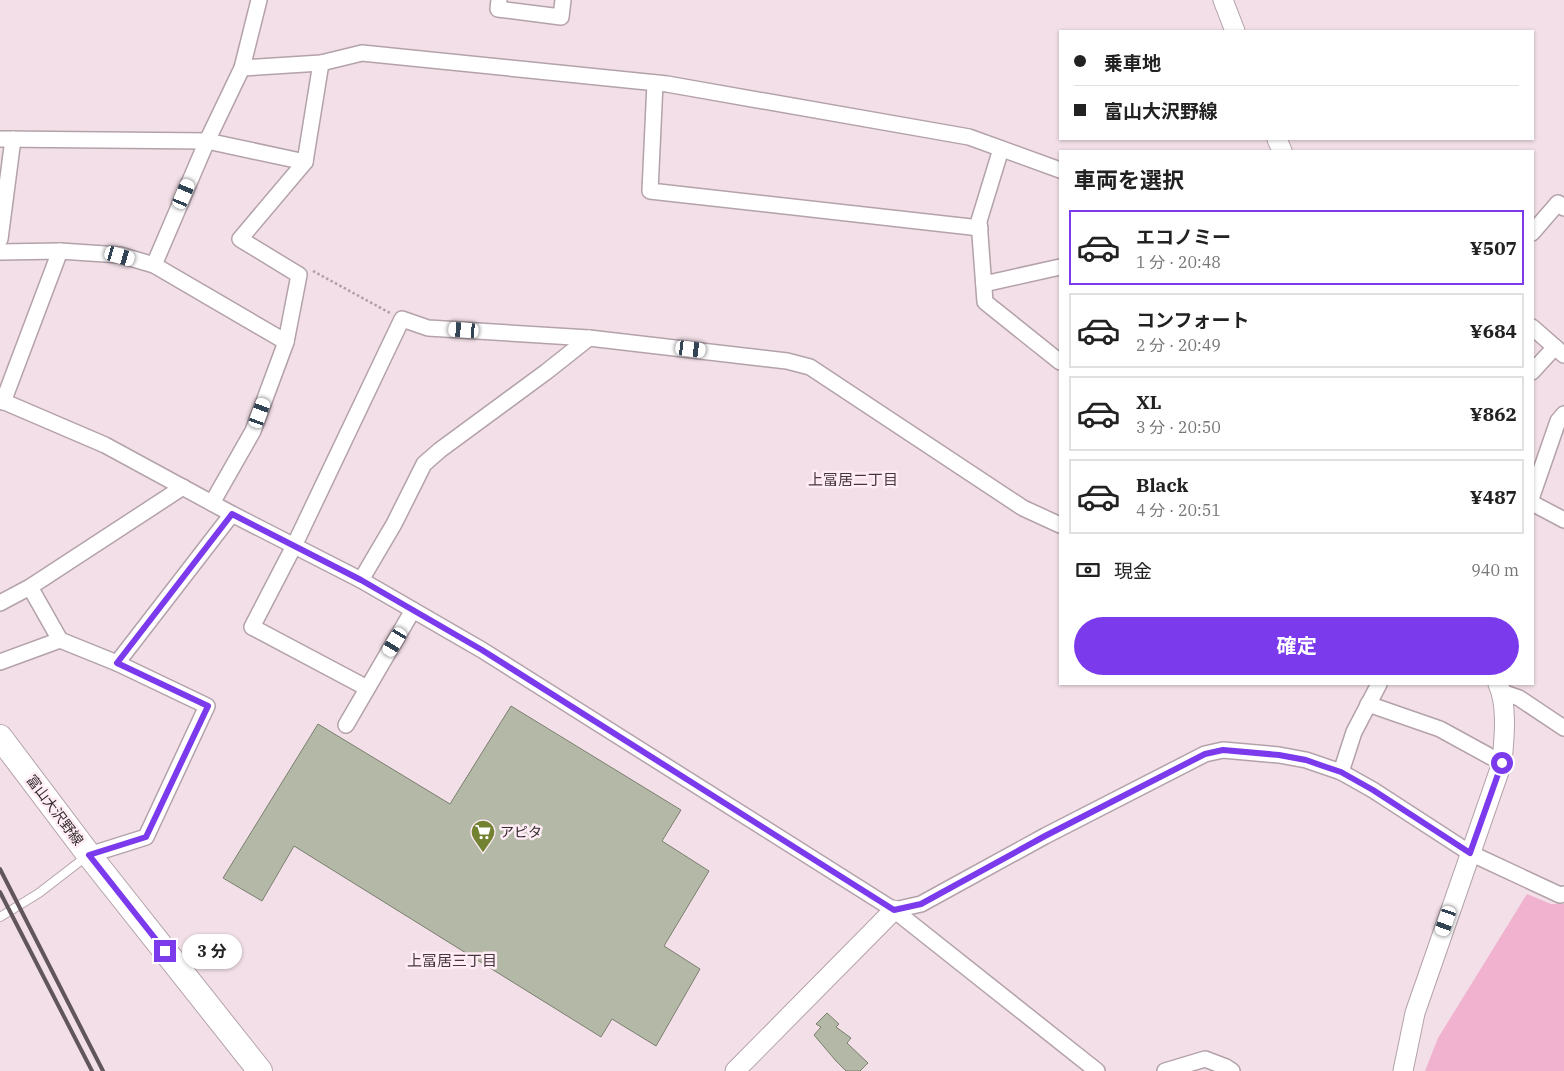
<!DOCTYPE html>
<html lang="ja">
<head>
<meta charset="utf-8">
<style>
  :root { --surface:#fff; --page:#f6f6f6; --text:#222; --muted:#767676; --line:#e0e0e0; --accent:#7c3aed }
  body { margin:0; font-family:"IBM Plex Serif","Noto Sans JP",serif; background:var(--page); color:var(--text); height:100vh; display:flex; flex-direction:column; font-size:19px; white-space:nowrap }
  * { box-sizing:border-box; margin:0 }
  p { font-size:16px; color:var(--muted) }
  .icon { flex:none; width:28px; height:28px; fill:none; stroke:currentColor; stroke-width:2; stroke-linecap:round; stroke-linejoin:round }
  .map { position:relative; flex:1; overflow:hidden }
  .drawer { position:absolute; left:1059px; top:150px; width:475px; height:535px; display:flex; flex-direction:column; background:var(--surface); border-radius:0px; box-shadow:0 1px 4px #0004 }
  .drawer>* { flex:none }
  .top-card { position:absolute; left:1059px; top:30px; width:475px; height:110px; border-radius:0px; box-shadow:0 1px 4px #0004; display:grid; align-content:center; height:110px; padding:0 15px; background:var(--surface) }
  .end { position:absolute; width:22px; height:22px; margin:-11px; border:6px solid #7c3aed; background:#fff; box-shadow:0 0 0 2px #fff }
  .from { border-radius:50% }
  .bubble { position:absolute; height:35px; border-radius:18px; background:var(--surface); box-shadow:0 1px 4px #0004; font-size:16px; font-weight:700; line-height:35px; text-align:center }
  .car { position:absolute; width:15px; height:30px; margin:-15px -8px; border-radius:6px; box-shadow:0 0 4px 1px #0007; background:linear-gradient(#fff 24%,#345 0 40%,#fff 0 76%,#345 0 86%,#fff 0) }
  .top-card b { display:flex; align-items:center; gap:18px; height:48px; font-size:19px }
  .top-card b+b { border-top:1px solid var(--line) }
  .top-card i { width:12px; height:12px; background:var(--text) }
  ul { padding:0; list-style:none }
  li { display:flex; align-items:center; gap:15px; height:75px; margin:0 10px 8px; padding:0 5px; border:2px solid var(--line); border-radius:0px }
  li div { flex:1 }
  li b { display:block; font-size:19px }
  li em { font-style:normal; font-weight:700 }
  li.selected { border-color:var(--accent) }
  li>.icon { width:45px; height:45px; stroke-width:1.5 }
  h2 { padding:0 15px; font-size:22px; line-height:60px }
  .pay { display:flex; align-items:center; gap:12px; height:55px; padding:0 15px; font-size:19px }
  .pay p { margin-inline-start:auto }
  .button { display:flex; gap:10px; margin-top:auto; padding:10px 15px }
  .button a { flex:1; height:58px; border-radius:30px; background:var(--accent); color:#fff; font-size:20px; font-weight:700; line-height:58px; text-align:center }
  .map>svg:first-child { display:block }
  .green { fill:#f1b2d0 }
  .building { fill:#b3b8a7; stroke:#7b7f6f }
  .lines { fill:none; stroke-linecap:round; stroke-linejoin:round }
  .service-casing { stroke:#b4a2aa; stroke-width:10 }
  .minor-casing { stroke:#b4a2aa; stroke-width:18 }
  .tertiary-casing { stroke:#b4a2aa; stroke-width:21 }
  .primary-casing { stroke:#b4a2aa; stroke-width:26 }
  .path { stroke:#afa0a6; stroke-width:2.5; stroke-dasharray:2.5 2.5; stroke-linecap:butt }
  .service { stroke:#fff; stroke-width:8 }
  .minor { stroke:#fff; stroke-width:15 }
  .tertiary { stroke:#fff; stroke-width:19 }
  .primary { stroke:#fff; stroke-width:24 }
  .rail { stroke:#60565b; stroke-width:4 }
  .route { stroke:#7c3aed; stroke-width:6 }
  .labels { text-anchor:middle; stroke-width:5; stroke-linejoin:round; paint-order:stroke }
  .street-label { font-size:14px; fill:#312a2d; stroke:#ffecf4 }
  .poi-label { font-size:14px; fill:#312a2d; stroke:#ffecf4; text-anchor:start }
  .neighbourhood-label { font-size:15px; fill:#45363d; stroke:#ffecf4 }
</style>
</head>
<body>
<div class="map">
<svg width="1564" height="1071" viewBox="0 0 1564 1071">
  <rect width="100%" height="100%" fill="#f2dfe7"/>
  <path class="green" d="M1527 894 1551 904H1564V1071H1425L1438 1038Z"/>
  <g class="building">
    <path d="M511 706 681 810 662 841 709 871 664 946 700 969 656 1046 612 1019 601 1037 294 846 262 901 223 878 318 724 450 804Z"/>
    <path d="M827 1013 839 1024 836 1027 851 1038 847 1043 868 1063 860 1071H846L836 1061 814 1035 821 1027 816 1024Z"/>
  </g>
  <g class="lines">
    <defs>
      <path id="service" d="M0 917 39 893 87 856"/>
      <g id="minor">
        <path d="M499 0 498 9 561 17 563 0"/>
        <path d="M242 68 321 63 362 53 667 84 969 137 1060 170"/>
        <path d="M655 83 650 191 980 228"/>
        <path d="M0 139 207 141 305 162"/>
        <path d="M1001 149 979 221 985 302 1060 362"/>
        <path d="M1532 233 1558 203 1564 208"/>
        <path d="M0 239 13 139"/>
        <path d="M0 252 60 251 120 255 154 265 286 342"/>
        <path d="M154 265 207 141 242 68 259 0"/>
        <path d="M984 284 1060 267"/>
        <path d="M1532 327 1564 355"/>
        <path d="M1532 372 1555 347"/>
        <path d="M0 400 105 445 232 514 361 580 482 650 894 910 1097 1071"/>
        <path d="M3 402 60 251"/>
        <path d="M1532 496 1558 421 1564 414"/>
        <path d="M212 503 253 431 286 342 299 275 240 239 305 162 321 63"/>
        <path d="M1532 503 1564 520"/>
        <path d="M361 580 394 524 424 464 440 450 546 372 589 338 787 361 810 367 1023 508 1060 525"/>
        <path d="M30 587 60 640 117 663 207 706 146 837 89 855"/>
        <path d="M0 603 30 587 183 487"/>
        <path d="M0 662 60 640"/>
        <path d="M117 663 232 514"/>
        <path d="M367 688 252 627 294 546 402 319 428 328 589 338"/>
        <path d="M1502 692 1519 698 1564 728"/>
        <path d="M1368 704 1440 729 1502 763"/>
        <path d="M346 725 413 610"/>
        <path d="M1341 772 1354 732 1379 684"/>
        <path d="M894 910 921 904 1045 836 1205 754 1223 750 1279 755 1306 760 1341 772 1373 790 1470 853 1560 895 1564 894"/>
        <path d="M1165 1071 1205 1059 1226 1067 1232 1071"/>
      </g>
      <g id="tertiary">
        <path d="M1223 0 1235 31"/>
        <path d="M1277 139 1282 151"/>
        <path d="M735 1071 894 910"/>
        <path d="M1403 1071 1415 1013 1502 763C1504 739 1508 706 1498 684"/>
      </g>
      <path id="primary" d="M0 737 89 855 260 1071"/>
    </defs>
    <use href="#service" class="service-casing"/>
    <use href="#minor" class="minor-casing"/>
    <use href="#tertiary" class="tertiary-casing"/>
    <use href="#primary" class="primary-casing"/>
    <path class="path" d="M313 271 390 313"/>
    <use href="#service" class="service"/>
    <use href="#minor" class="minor"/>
    <use href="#tertiary" class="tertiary"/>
    <use href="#primary" class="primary"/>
    <g class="rail">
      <path d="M0 869 103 1071"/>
      <path d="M0 892 92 1071"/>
    </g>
  </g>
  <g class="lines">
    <path class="route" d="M165 951 89 855 146 837 208 706 117 663 232 514 361 580 482 650 894 910 921 904 1045 836 1205 754 1223 750 1279 755 1306 760 1323 766 1341 772 1373 790 1470 853 1502 763"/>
  </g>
  <defs>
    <symbol id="supermarket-pin" viewBox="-11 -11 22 30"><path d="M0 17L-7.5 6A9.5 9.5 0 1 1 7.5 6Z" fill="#728231" stroke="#ffecf4"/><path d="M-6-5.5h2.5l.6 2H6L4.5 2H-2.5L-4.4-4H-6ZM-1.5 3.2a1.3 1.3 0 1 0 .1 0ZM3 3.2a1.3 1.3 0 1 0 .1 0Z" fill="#fff"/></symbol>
  </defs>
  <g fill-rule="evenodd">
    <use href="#supermarket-pin" x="469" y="818" width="28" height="38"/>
  </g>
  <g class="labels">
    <g class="street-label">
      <text transform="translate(55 810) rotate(53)" y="5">富山大沢野線</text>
    </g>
    <g class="poi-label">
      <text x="500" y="837">アピタ</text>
    </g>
    <g class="neighbourhood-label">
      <text x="853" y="485">上冨居二丁目</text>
      <text x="452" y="966">上冨居三丁目</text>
    </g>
  </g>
</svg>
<i class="end from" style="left:1502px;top:763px"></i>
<i class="end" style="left:165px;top:951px"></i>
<div class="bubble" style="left:182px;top:934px;width:60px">3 分</div>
<i class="car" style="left:184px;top:194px;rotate:23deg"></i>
<i class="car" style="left:120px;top:256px;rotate:106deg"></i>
<i class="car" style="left:464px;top:330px;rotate:274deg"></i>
<i class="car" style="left:691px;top:349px;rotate:97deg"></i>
<i class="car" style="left:260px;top:413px;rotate:20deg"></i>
<i class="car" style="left:395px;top:642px;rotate:211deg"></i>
<i class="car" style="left:1446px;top:921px;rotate:199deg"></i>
<div class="top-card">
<b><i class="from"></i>乗車地</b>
<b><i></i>富山大沢野線</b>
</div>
<section class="drawer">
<h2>車両を選択</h2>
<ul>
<li class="selected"><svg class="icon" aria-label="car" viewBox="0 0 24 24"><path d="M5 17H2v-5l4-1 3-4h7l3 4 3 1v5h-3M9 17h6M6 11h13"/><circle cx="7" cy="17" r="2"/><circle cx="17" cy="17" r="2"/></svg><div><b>エコノミー</b><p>1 分 · 20:48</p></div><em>¥507</em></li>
<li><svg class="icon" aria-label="car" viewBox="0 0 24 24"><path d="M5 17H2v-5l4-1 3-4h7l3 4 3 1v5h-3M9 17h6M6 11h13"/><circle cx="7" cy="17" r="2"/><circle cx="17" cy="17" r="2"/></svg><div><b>コンフォート</b><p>2 分 · 20:49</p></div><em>¥684</em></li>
<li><svg class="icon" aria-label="car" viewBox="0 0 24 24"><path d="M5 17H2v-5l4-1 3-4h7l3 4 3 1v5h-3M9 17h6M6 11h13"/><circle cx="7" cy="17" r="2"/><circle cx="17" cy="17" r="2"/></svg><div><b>XL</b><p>3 分 · 20:50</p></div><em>¥862</em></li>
<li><svg class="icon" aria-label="car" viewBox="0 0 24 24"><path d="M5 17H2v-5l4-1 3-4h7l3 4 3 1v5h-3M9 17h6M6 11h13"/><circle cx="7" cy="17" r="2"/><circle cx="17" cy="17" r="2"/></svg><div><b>Black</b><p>4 分 · 20:51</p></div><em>¥487</em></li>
</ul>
<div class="pay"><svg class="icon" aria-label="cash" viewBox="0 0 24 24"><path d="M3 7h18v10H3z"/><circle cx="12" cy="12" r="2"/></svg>現金<p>940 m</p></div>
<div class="button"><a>確定</a></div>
</section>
</div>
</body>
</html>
